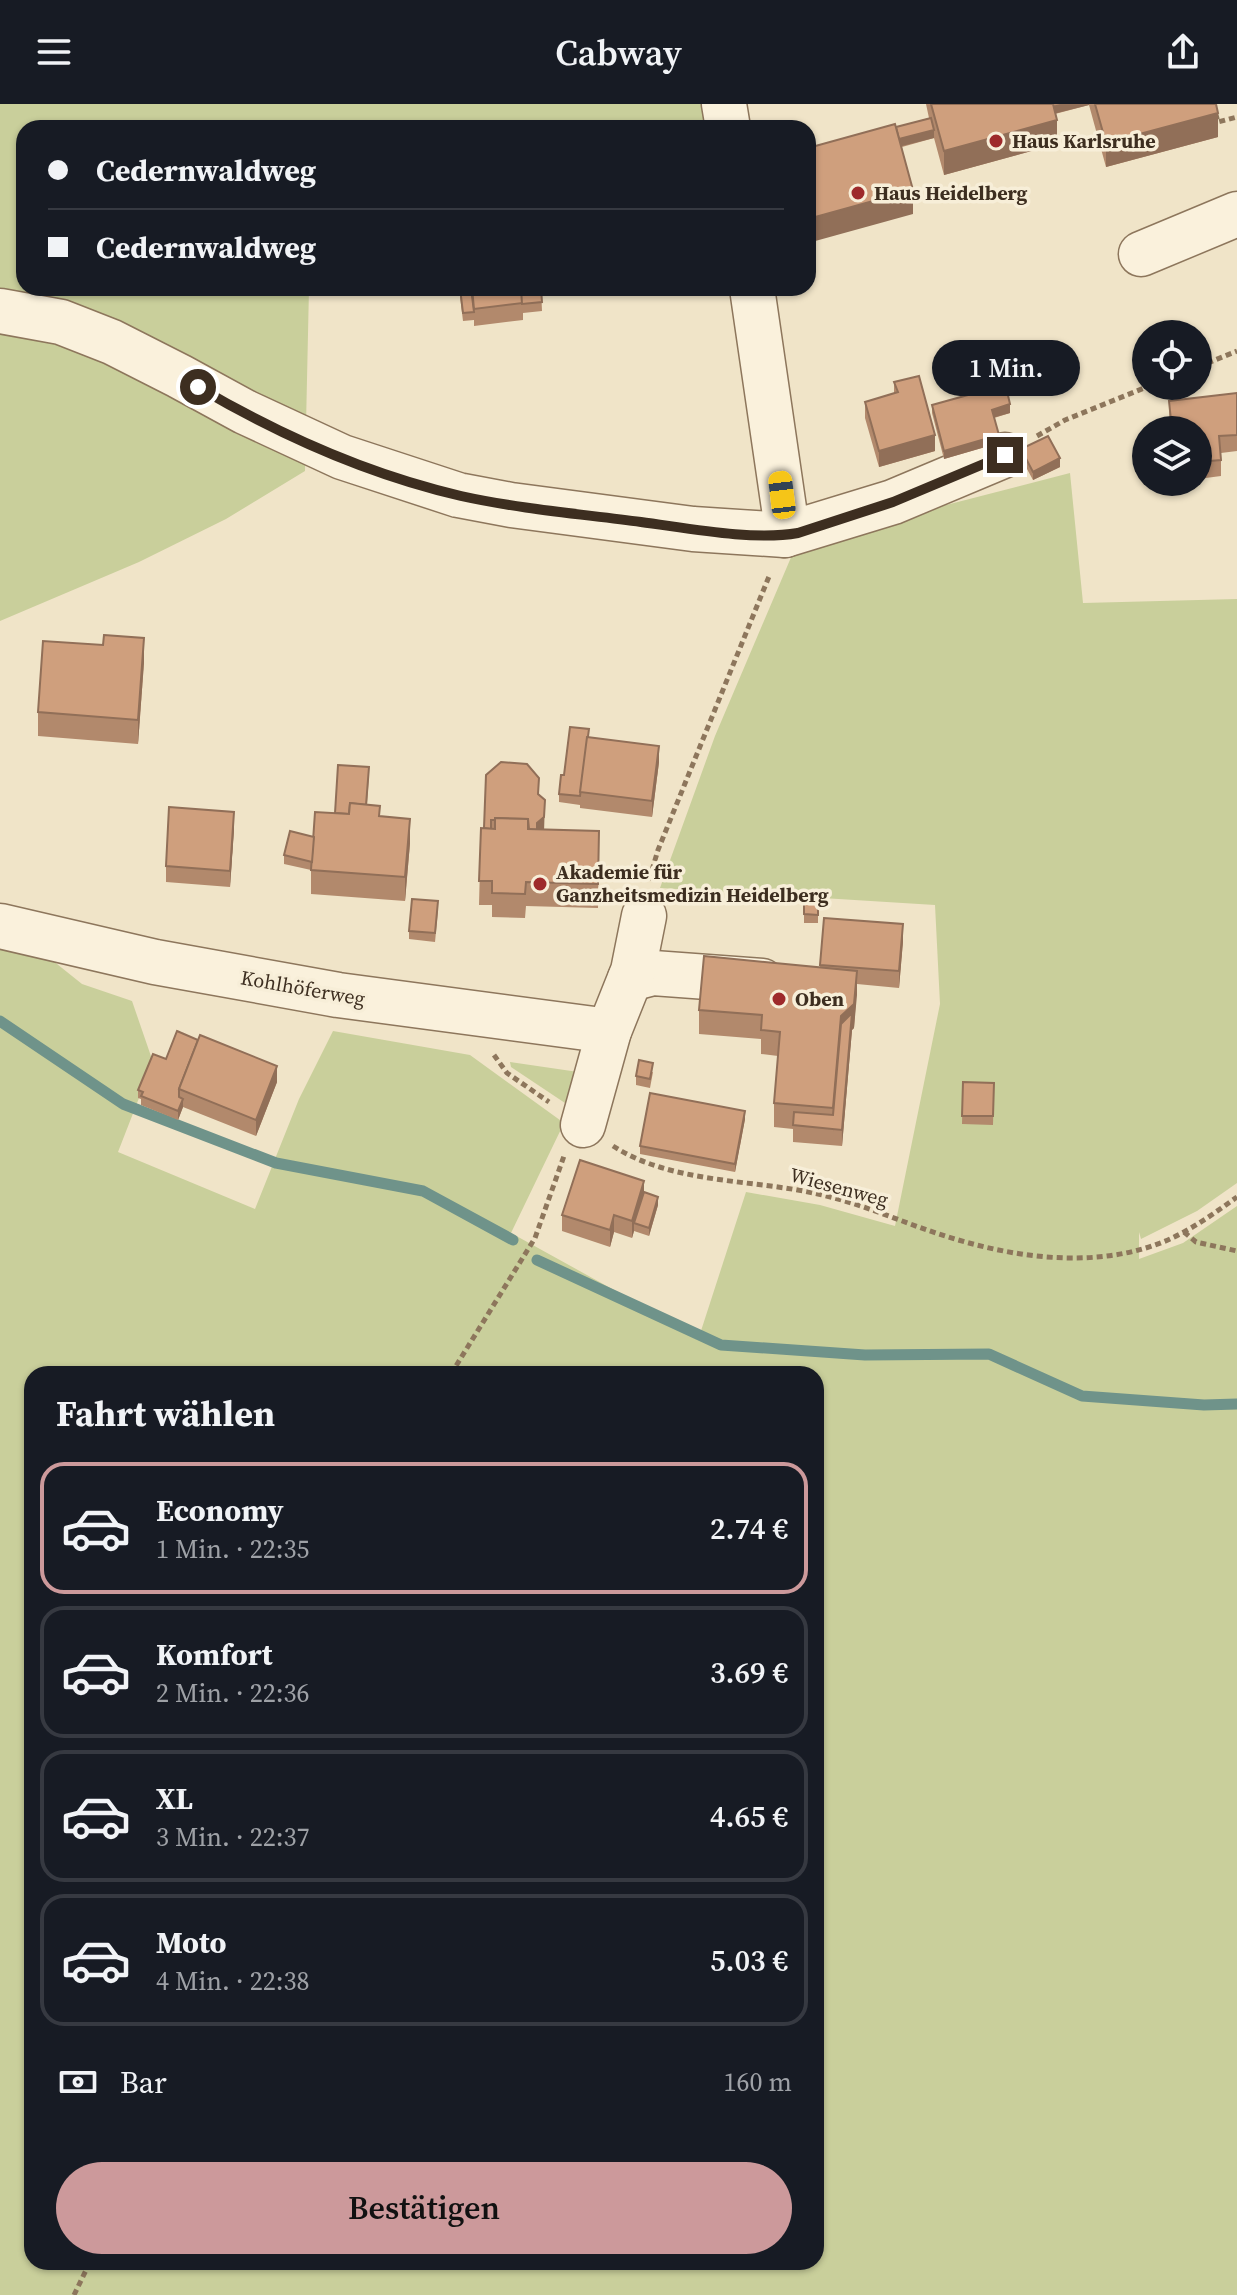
<!DOCTYPE html>
<html lang="de">
<head>
<meta charset="utf-8">
<style>
  :root { --surface:#171b24; --page:#242831; --text:#f1f3f6; --muted:#9ea1a6; --line:#363941; --accent:#cc999b }
  body { margin:0; font-family:"Source Serif 4",serif; background:var(--page); color:var(--text); height:100vh; display:flex; flex-direction:column; font-size:30px; white-space:nowrap }
  * { box-sizing:border-box; margin:0 }
  p { font-size:26px; color:var(--muted) }
  .icon { flex:none; width:44px; height:44px; fill:none; stroke:currentColor; stroke-width:2; stroke-linecap:round; stroke-linejoin:round }
  .map { position:relative; flex:1; overflow:hidden }
  .sheet { position:absolute; left:24px; top:1262px; width:800px; height:904px; display:flex; flex-direction:column; background:var(--surface); border-radius:24px; box-shadow:0 2px 6px #0004 }
  .sheet>* { flex:none }
  .banner { position:absolute; left:16px; top:16px; width:800px; height:176px; border-radius:24px; box-shadow:0 2px 6px #0004; display:grid; align-content:center; height:176px; padding:0 32px; background:var(--surface) }
  .fabs { position:absolute; left:1132px; top:216px; display:grid; gap:16px }
  .fabs a { display:grid; place-items:center; width:80px; height:80px; border-radius:50%; background:var(--surface); box-shadow:0 2px 6px #0004; font-size:40px }
  .end { position:absolute; width:36px; height:36px; margin:-18px; border:10px solid #3d2e20; background:#fff; box-shadow:0 0 0 4px #fff }
  .from { border-radius:50% }
  .bubble { position:absolute; height:56px; border-radius:28px; background:var(--surface); box-shadow:0 2px 6px #0004; font-size:26px; font-weight:600; line-height:56px; text-align:center }
  .car { position:absolute; width:24px; height:48px; margin:-24px -12px; border-radius:10px; box-shadow:0 0 6px 2px #0007; background:linear-gradient(#f5c518 24%,#345 0 40%,#f5c518 0 76%,#345 0 86%,#f5c518 0) }
  .banner b { display:flex; align-items:center; gap:28px; height:76px; font-size:30px }
  .banner b+b { border-top:2px solid var(--line) }
  .banner i { width:20px; height:20px; background:var(--text) }
  ul { padding:0; list-style:none }
  li { display:flex; align-items:center; gap:24px; height:132px; margin:0 16px 12px; padding:0 16px; border:4px solid var(--line); border-radius:24px }
  li div { flex:1 }
  li b { display:block; font-size:30px }
  li em { font-style:normal; font-weight:600 }
  li.current { border-color:var(--accent) }
  li>.icon { width:72px; height:72px; stroke-width:1.5 }
  h2 { padding:0 32px; font-size:36px; line-height:96px }
  .pay { display:flex; align-items:center; gap:20px; height:88px; padding:0 32px; font-size:30px }
  .pay p { margin-inline-start:auto }
  .primary-button { display:flex; gap:16px; margin-top:auto; padding:16px 32px }
  .primary-button a { flex:1; height:92px; border-radius:48px; background:var(--accent); color:#111; font-size:32px; font-weight:600; line-height:92px; text-align:center }
  header { display:flex; justify-content:space-between; align-items:center; height:104px; padding:0 32px; background:var(--surface); font-size:36px; font-weight:600 }
  .map>svg:first-child { display:block }
  .green { fill:#c9cf9b; fill-rule:evenodd }
  .lines { fill:none; stroke-linecap:round; stroke-linejoin:round }
  .stream { stroke:#6f938a; stroke-width:11 }
  .minor-casing { stroke:#8d765c; stroke-width:47 }
  .path { stroke:#8d765c; stroke-width:5; stroke-dasharray:6 4; stroke-linecap:butt }
  .minor { stroke:#faf1dc; stroke-width:44 }
  .wall { fill:#b2896c }
  .shaded-wall { fill:#916f58 }
  .building { fill:#cf9f7d; stroke:#916f58; stroke-width:2 }
  .route { stroke:#3d2e20; stroke-width:10 }
  .poi-dot { fill:#9e2a2b; stroke:#f7eed8; stroke-width:3 }
  .labels { text-anchor:middle; stroke-width:7; stroke-linejoin:round; paint-order:stroke }
  .poi-label { font-size:20px; font-weight:bold; fill:#3d2e20; stroke:#f7eed8; text-anchor:start }
  .street-label { font-size:20px; fill:#3d2e20; stroke:#f7eed8 }
</style>
</head>
<body>
<header><svg class="icon" aria-label="menu" viewBox="0 0 24 24"><path d="M4 6h16M4 12h16M4 18h16"/></svg>Cabway<svg class="icon" aria-label="share" viewBox="0 0 24 24"><path d="M12 15V3M7 8l5-5 5 5M5 13v7h14v-7"/></svg></header>
<div class="map">
<svg width="1237" height="2191" viewBox="0 0 1237 2191">
  <rect width="100%" height="100%" fill="#f0e4c8"/>
  <g class="green">
    <path d="M0 0H744L694 21 677 24H24V184H309L305 367 226 415 139 458 0 517Z"/>
    <path d="M1070 369 1083 499 1237 495V1079L1197 1107 1141 1135 1139 1128V1155L1183 1139 1237 1102V2191H0V841L52 856 82 880 132 897 153 958 118 1048 255 1105 299 995 333 927 470 951 564 1019 511 1129 699 1233 746 1088 820 1101 895 1122 940 900 935 801 660 784 715 632 795 444 884 417ZM32 1270H816V2158H32Z"/>
    <path d="M510 958 585 969 574 1005 511 963Z"/>
  </g>
  <g class="lines">
    <g class="stream">
      <path d="M0 917 123 1000 276 1059 423 1087 513 1136"/>
      <path d="M537 1156 721 1241 865 1251 989 1250 1082 1292 1204 1301 1237 1300"/>
    </g>
    <defs>
      <g id="minor">
        <path d="M724 0 728 24"/>
        <path d="M1141 150 1237 110"/>
        <path d="M752 184 786 418 785 431"/>
        <path d="M0 207 61 218 112 238 179 272 245 308 342 353 458 391 511 401 693 425 785 431 893 398 1005 351"/>
        <path d="M0 822 155 858 338 891 609 927"/>
        <path d="M630 875 653 869 762 877"/>
        <path d="M583 1021 609 927 633 867 644 812"/>
      </g>
    </defs>
    <use href="#minor" class="minor-casing"/>
    <g class="path">
      <path d="M1213 0 1218 18 1237 13"/>
      <path d="M1198 263 1237 247"/>
      <path d="M1037 332 1065 316 1149 282"/>
      <path d="M649 776 658 746 770 470"/>
      <path d="M494 951 507 969 549 998"/>
      <path d="M613 1042C672 1080 752 1075 818 1090 860 1099 899 1117 939 1130 1012 1154 1098 1167 1170 1135 1194 1124 1216 1108 1237 1093"/>
      <path d="M1184 1128 1196 1138 1237 1147"/>
      <path d="M451 1270 535 1134 564 1052"/>
      <path d="M74 2191 90 2158"/>
    </g>
    <use href="#minor" class="minor"/>
  </g>
  <g class="wall">
    <path d="M926 0H1216L1218 33 1106 63 1089 1 1055 10 1057 40 944 71 934 34 902 43 913 110 896 23 929 14Z"/>
    <path d="M459 184H541L542 207 523 209V216L474 222V216L463 217Z"/>
    <path d="M894 278 935 347 879 363 865 314V298L894 289Z"/>
    <path d="M987 289 1010 309 994 314 999 339 944 355 932 309V301Z"/>
    <path d="M1237 289V347L1221 349V372L1198 375V326H1170L1169 297Z"/>
    <path d="M1021 345 1060 363 1033 376 1021 354Z"/>
    <path d="M144 558 138 640 38 632V608Z"/>
    <path d="M589 633 659 658 652 713 580 704V701L559 698V690L564 671Z"/>
    <path d="M369 671 367 701 410 739 405 797 311 790V766L284 760V751L314 733Z"/>
    <path d="M486 671 539 690 544 726 599 727 598 804 526 802 525 814 492 813V801H479L481 724H484Z"/>
    <path d="M234 725 230 783 166 778V762Z"/>
    <rect x="804" y="791" width="14" height="28"/>
    <path d="M438 806 435 838 409 835V827Z"/>
    <path d="M824 814 903 837 899 884 857 880 854 924 852 926 842 1042 793 1038V1025L774 1023V999L778 952 761 950V935L699 930V906L820 863Z"/>
    <path d="M166 955 277 978 256 1032 183 1003 178 1016 141 1001V995L138 994V986Z"/>
    <path d="M653 968 650 984 636 981V972Z"/>
    <path d="M963 978 994 979 993 1021 962 1020Z"/>
    <path d="M745 1015 735 1068 640 1050V1042Z"/>
    <path d="M644 1088 658 1101 649 1132 634 1127 632 1134 614 1128 610 1143 562 1127V1111Z"/>
  </g>
  <g class="shaded-wall">
    <path d="M1060 0H1089V1L1049 11V3Z"/>
    <path d="M1218 9V33L1106 63V39Z"/>
    <path d="M1057 16V40L944 71V47Z"/>
    <path d="M934 26V34L882 47V39Z"/>
    <path d="M913 86V110L808 139V115Z"/>
    <path d="M1010 300V309L992 314V306Z"/>
    <path d="M935 331V347L879 363V347Z"/>
    <path d="M999 331V339L944 355V347Z"/>
    <path d="M1060 354V363L1033 376V368Z"/>
    <path d="M144 534V558L138 640V616Z"/>
    <path d="M659 642V658L652 713V697Z"/>
    <path d="M545 696 544 729 537 735V719Z"/>
    <path d="M234 708V725L230 783V767Z"/>
    <path d="M410 715V739L405 797V773Z"/>
    <path d="M903 820V837L899 884V867Z"/>
    <path d="M857 867V891L854 924 852 926 842 1042 841 936 833 1028V1004L841 912Z"/>
    <path d="M277 962V978L256 1032V1016Z"/>
    <path d="M183 995V1003L178 1016V1007Z"/>
    <path d="M745 1007V1015L735 1068V1060Z"/>
    <path d="M644 1077V1094L634 1119V1127L632 1134V1117Z"/>
    <path d="M658 1093V1101L649 1132V1124Z"/>
    <path d="M614 1111V1128L610 1143V1126Z"/>
  </g>
  <g class="building">
    <path d="M931 0H1053L1057 16 944 47Z"/>
    <path d="M1095 0H1216L1218 9 1106 39Z"/>
    <path d="M931 14 934 26 899 35 896 23Z"/>
    <path d="M895 20 913 86 808 115V44Z"/>
    <path d="M460 184H471L474 208 463 209Z"/>
    <path d="M472 184H521L523 199 474 205Z"/>
    <path d="M521 184H541L542 198 522 200Z"/>
    <path d="M919 272 935 331 879 347 865 298 898 288 894 278Z"/>
    <path d="M1006 283 1010 300 992 306 999 331 944 347 932 301 986 286 987 289Z"/>
    <path d="M1237 289V331L1219 332 1221 356 1198 358V326H1172L1169 297Z"/>
    <path d="M1048 332 1060 354 1033 368 1021 345Z"/>
    <path d="M104 531 144 534 138 616 38 608 43 537 103 541Z"/>
    <path d="M570 623 589 625 580 692 559 690 561 671H564Z"/>
    <path d="M587 633 659 642 652 697 580 688Z"/>
    <path d="M501 658 527 660 539 674 538 690 545 696 544 713 537 719V726L529 725 528 715 495 714V716H491V725L484 724 486 671Z"/>
    <path d="M338 661 369 663 366 701 350 699 349 710 335 709Z"/>
    <path d="M350 699 380 702 379 712 410 715 405 773 311 766 315 708 349 710Z"/>
    <path d="M169 703 234 708 230 767 166 762Z"/>
    <path d="M495 714 528 715V725L599 727 598 780 526 778 525 790 492 789V777H479L481 724 495 725Z"/>
    <path d="M290 727 314 733 312 758 284 751Z"/>
    <path d="M804 791H818V811L804 810Z"/>
    <path d="M412 795 438 797 435 829 409 827Z"/>
    <path d="M824 814 903 820 899 867 820 861Z"/>
    <path d="M704 852 857 867 854 900 841 912 833 1004 774 999 780 928 761 926 762 911 699 906Z"/>
    <path d="M852 909 842 1026 793 1021 794 1008 833 1011 841 920Z"/>
    <path d="M177 927 198 936 179 985V993L183 995 178 1007 141 992 143 988 138 986 153 950 166 955Z"/>
    <path d="M200 931 277 962 256 1016 179 985Z"/>
    <path d="M639 956 653 959 650 975 636 972Z"/>
    <path d="M963 978 994 979 993 1012H962Z"/>
    <path d="M650 989 745 1007 735 1060 640 1042Z"/>
    <path d="M580 1056 644 1077 632 1117 614 1111 610 1126 562 1111Z"/>
    <path d="M644 1088 658 1093 649 1124 634 1119Z"/>
  </g>
  <g class="lines">
    <path class="route" d="M198 283C278 330 370 371 461 392 520 405 581 410 641 418 687 424 752 437 798 429L893 398 1005 351"/>
  </g>
  <g class="poi-dot">
    <circle cx="996" cy="37" r="8"/>
    <circle cx="858" cy="89" r="8"/>
    <circle cx="540" cy="780" r="8"/>
    <circle cx="779" cy="895" r="8"/>
  </g>
  <g class="labels">
    <g class="poi-label">
      <text x="1012" y="44">Haus Karlsruhe</text>
      <text x="874" y="96">Haus Heidelberg</text>
      <text x="556" y="775">Akademie für<tspan x="556" dy="23">Ganzheitsmedizin Heidelberg</tspan></text>
      <text x="795" y="902">Oben</text>
    </g>
    <g class="street-label">
      <text transform="translate(303 884) rotate(10)" y="7">Kohlhöferweg</text>
      <text transform="translate(839 1083) rotate(15)" y="7">Wiesenweg</text>
    </g>
  </g>
</svg>
<div class="fabs">
<a><svg class="icon" aria-label="locate" viewBox="0 0 24 24"><circle cx="12" cy="12" r="6"/><path d="M12 2v4M12 18v4M2 12h4M18 12h4"/></svg></a>
<a><svg class="icon" aria-label="layers" viewBox="0 0 24 24"><path d="M12 4l9 5-9 5-9-5zM3 14l9 5 9-5"/></svg></a>
</div>
<i class="end from" style="left:198px;top:283px"></i>
<i class="end" style="left:1005px;top:351px"></i>
<div class="bubble" style="left:932px;top:236px;width:148px">1 Min.</div>
<i class="car" style="left:782px;top:391px;rotate:353deg"></i>
<div class="banner">
<b><i class="from"></i>Cedernwaldweg</b>
<b><i></i>Cedernwaldweg</b>
</div>
<section class="sheet">
<h2>Fahrt wählen</h2>
<ul>
<li class="current"><svg class="icon" aria-label="car" viewBox="0 0 24 24"><path d="M5 17H2v-5l4-1 3-4h7l3 4 3 1v5h-3M9 17h6M6 11h13"/><circle cx="7" cy="17" r="2"/><circle cx="17" cy="17" r="2"/></svg><div><b>Economy</b><p>1 Min. · 22:35</p></div><em>2.74 €</em></li>
<li><svg class="icon" aria-label="car" viewBox="0 0 24 24"><path d="M5 17H2v-5l4-1 3-4h7l3 4 3 1v5h-3M9 17h6M6 11h13"/><circle cx="7" cy="17" r="2"/><circle cx="17" cy="17" r="2"/></svg><div><b>Komfort</b><p>2 Min. · 22:36</p></div><em>3.69 €</em></li>
<li><svg class="icon" aria-label="car" viewBox="0 0 24 24"><path d="M5 17H2v-5l4-1 3-4h7l3 4 3 1v5h-3M9 17h6M6 11h13"/><circle cx="7" cy="17" r="2"/><circle cx="17" cy="17" r="2"/></svg><div><b>XL</b><p>3 Min. · 22:37</p></div><em>4.65 €</em></li>
<li><svg class="icon" aria-label="car" viewBox="0 0 24 24"><path d="M5 17H2v-5l4-1 3-4h7l3 4 3 1v5h-3M9 17h6M6 11h13"/><circle cx="7" cy="17" r="2"/><circle cx="17" cy="17" r="2"/></svg><div><b>Moto</b><p>4 Min. · 22:38</p></div><em>5.03 €</em></li>
</ul>
<div class="pay"><svg class="icon" aria-label="cash" viewBox="0 0 24 24"><path d="M3 7h18v10H3z"/><circle cx="12" cy="12" r="2"/></svg>Bar<p>160 m</p></div>
<div class="primary-button"><a>Bestätigen</a></div>
</section>
</div>
</body>
</html>
